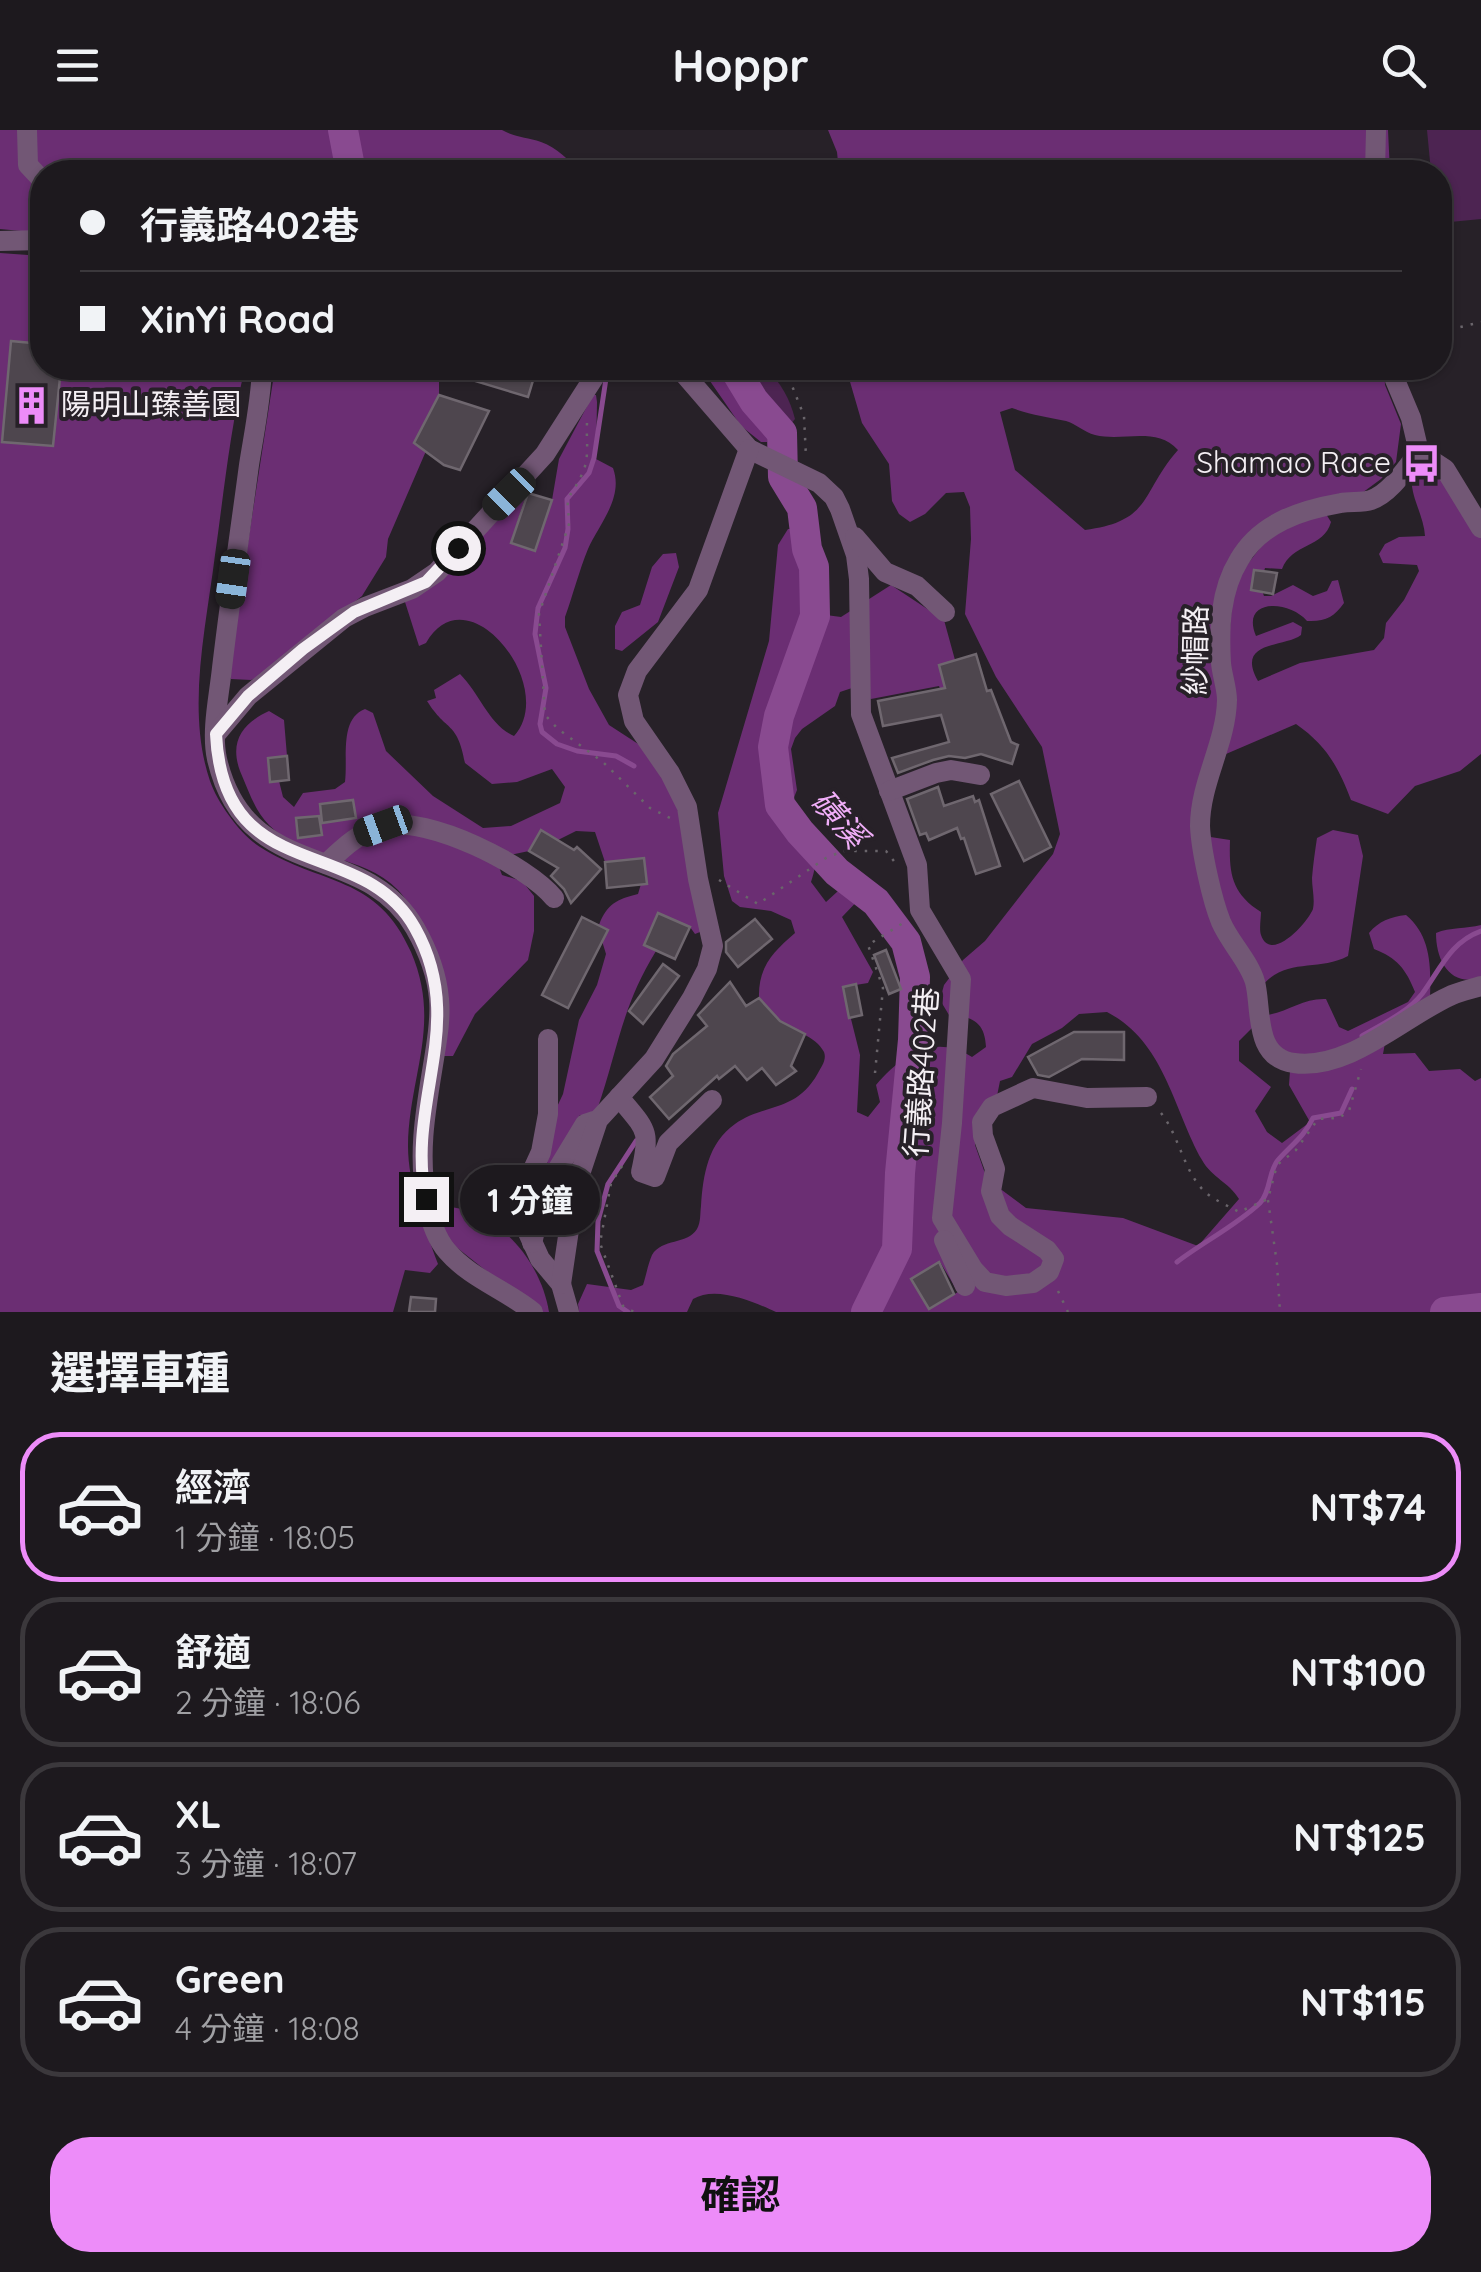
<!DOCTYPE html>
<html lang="zh-TW">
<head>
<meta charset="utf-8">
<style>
  :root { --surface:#1d191e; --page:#252227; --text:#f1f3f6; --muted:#a0a0a4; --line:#3b383c; --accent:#ed8cf9 }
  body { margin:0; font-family:Quicksand,"Noto Sans TC",sans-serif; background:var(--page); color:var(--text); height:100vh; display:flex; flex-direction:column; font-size:38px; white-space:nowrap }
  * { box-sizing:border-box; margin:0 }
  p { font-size:32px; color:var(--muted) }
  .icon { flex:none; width:55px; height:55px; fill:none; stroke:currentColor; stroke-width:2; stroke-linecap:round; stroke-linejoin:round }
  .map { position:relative; height:1182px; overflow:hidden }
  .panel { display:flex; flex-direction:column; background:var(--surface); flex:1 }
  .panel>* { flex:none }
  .banner { position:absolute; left:30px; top:30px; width:1422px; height:220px; border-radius:40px; box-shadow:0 2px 8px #0004,0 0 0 2px var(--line); display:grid; align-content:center; height:220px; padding:0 50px; background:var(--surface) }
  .end { position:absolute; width:45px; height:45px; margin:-22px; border:12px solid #f4eff4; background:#111; box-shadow:0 0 0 5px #111 }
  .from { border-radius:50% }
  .bubble { position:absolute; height:70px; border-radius:35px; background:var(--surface); box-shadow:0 2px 8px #0004,0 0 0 2px var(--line); font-size:32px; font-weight:700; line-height:70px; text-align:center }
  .car { position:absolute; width:30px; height:60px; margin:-30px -15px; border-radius:12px; box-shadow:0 0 8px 2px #0007; background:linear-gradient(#222 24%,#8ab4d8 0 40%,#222 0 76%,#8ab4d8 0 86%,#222 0) }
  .banner b { display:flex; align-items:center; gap:35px; height:95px; font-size:38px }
  .banner b+b { border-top:2px solid var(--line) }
  .banner i { width:25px; height:25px; background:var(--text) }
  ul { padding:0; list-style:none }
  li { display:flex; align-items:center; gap:30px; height:150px; margin:0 20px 15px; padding:0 30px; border:5px solid var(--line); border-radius:40px }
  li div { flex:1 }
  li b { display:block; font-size:38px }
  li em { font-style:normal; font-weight:700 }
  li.active { border-color:var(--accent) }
  li>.icon { width:90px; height:90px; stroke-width:1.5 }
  h2 { padding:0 50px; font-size:45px; line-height:120px }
  .primary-button { display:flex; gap:20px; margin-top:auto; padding:20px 50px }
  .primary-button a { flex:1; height:115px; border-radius:40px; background:var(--accent); color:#111; font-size:40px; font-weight:700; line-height:115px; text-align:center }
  header { display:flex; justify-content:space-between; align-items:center; height:130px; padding:0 50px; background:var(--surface); font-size:45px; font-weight:700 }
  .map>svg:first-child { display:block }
  .green { fill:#4d2452 }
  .forest { fill:#6b2e73; fill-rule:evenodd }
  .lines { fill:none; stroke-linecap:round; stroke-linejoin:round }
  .stream { stroke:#894a90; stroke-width:5 }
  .river { stroke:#894a90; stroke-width:30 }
  .building { fill:#4e464e; stroke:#6f676f; stroke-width:2.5 }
  .path { stroke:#6a656b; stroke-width:2.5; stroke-dasharray:2.5 8; stroke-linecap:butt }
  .minor { stroke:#725775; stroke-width:20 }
  .route { stroke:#f4eff4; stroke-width:12 }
  .labels { text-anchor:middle; stroke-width:8; stroke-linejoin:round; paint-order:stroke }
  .poi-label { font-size:30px; fill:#f4eff4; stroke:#272128; text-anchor:start }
  .street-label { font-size:30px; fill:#f4eff4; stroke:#272128 }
  .water-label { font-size:32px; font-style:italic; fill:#f1aef9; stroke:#272128 }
</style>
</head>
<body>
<header><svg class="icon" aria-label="menu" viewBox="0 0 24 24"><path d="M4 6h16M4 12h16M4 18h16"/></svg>Hoppr<svg class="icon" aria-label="search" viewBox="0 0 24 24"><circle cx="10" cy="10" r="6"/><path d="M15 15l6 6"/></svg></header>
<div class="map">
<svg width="1481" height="1182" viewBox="0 0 1481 1182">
  <rect width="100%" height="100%" fill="#272128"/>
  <g class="green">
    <path d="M1427 0H1481V89L1440 93V42H1431Z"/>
    <path d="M743 238H766C781 253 790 269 795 289L791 294 749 255Z"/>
  </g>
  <g class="forest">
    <path d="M0 0H330L338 42H42V103L0 99Z"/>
    <path d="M358 0H502C516 8 527 7 541 12 556 17 570 31 580 42H366L356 28Z"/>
    <path d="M828 0H1388L1390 42H839L837 22Z"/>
    <path d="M0 123 42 126V238H245C230 299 224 362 215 425 206 498 186 580 210 651 218 674 241 705 260 717 321 756 377 744 411 822 442 894 409 945 408 1016 408 1055 425 1098 438 1134L430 1143 405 1140 393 1182H0Z"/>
    <path d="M275 238H439V265L414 312 426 321 388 409 386 427 362 466 262 545 251 550 231 549 230 529Z"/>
    <path d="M701 238H743C748 254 770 300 767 312H761L741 296Z"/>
    <path d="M846 238H1384L1385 255 1401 294 1396 332 1381 349 1362 363 1332 369 1231 430 1221 569 1204 706 1230 710C1229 743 1231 763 1261 782 1261 788 1259 799 1261 805 1271 834 1308 792 1313 779 1315 769 1312 758 1312 748 1313 735 1315 721 1317 708L1333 700 1358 705 1363 726 1348 826C1318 842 1286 827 1262 856L1268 885C1289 881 1304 868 1326 869L1339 897 1348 901 1408 872 1415 862C1406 839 1397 828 1374 819L1369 803C1379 791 1390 787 1406 785 1431 806 1431 836 1430 867 1395 888 1323 944 1282 923 1271 917 1261 905 1253 897L1239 911V931L1271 957 1255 981 1267 1002 1282 1013 1310 992 1289 955 1290 941 1385 913 1383 924 1415 923 1429 941 1460 939 1475 951 1481 948V1182H776C754 1172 716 1155 693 1169L687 1182H579L578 1174 587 1154 631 1160 643 1155C646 1146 648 1134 652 1125 662 1108 687 1115 697 1099 701 1092 700 1083 701 1076 703 1045 708 1013 735 994 764 973 796 983 818 943 821 937 827 930 824 922 816 906 793 901 780 891 772 885 766 875 759 868 758 837 773 822 795 803L791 790 771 781 740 777 732 771 724 746 718 683 769 511 778 415 788 399H802L824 459 826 485 841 487 891 455 944 490 955 530 939 535 947 564 943 566 939 556 871 569 852 558 840 562 835 576 802 599 795 608 791 619 797 660 791 675C808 710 825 709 811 752L826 772 849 751 865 759V763L842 787 873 842 868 853 843 857 860 925 857 982 868 987 880 972 876 955C902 925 934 903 972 927L986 917C985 892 972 886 949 885L940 870 944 855 963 830 985 811 1053 724 1060 704 1042 617 996 547 965 484 971 409 970 377 964 362 946 363 925 384 910 392 899 384 892 371 889 334 862 293ZM1012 278C1031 285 1047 287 1066 291 1076 294 1084 302 1095 305 1123 312 1156 296 1178 320 1140 363 1153 391 1085 400L1015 340 1000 282ZM1107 882C1165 912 1173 979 1202 1030 1212 1048 1229 1052 1239 1069L1198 1116 1123 1088 1026 1078 987 1049 975 1015 977 995 997 966 1000 951 1012 947 1032 914 1062 898 1079 884ZM940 1132 958 1162 930 1179 912 1149Z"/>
    <path d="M593 265H596L597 272 596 329 613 338C624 368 599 394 588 419 579 441 573 465 565 487V497L589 559 609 595 649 621 673 659 705 800 695 804 690 797 658 783 644 815 656 821C621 878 618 920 597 980L588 990 580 985 550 1035 541 1027 549 994 563 964 579 890 597 855 606 824 602 811 608 800 599 795C607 774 617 769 638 764L641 754 647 753 644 728 605 732 595 702 576 701 558 710 541 700 529 721 510 725 499 737 502 745 522 751 534 766V801L528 830 475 884 453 926H444C442 896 445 863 439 834 434 813 412 775 398 760 362 723 304 731 269 695 254 680 248 659 240 641 229 611 243 593 269 581L284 590 287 626 268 629 270 651H279L283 667 294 677 303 663 335 659 345 652C348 628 339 589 365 579L373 583 386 621 433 666 483 698 511 696 560 673 565 657 552 639 517 652 492 654 465 633C457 590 447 603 427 571L436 568 434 560 460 544C480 564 489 595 514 606 559 557 467 440 426 513L419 516 405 472 443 444 462 437C476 408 499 387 525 368L511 412 536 420 552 370 559 329Z"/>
    <path d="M1431 338 1439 340 1481 404V624L1460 641 1415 656 1388 684 1351 670C1338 636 1326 615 1296 594L1226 624 1227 532 1234 452 1266 410 1287 397 1326 384 1331 392C1324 418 1292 413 1282 439L1265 438 1260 456 1264 466H1271L1293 455 1313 466 1327 461 1332 451 1338 450 1344 473C1334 487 1325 492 1307 491 1289 470 1240 468 1256 506L1293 492 1302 497 1301 505C1284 518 1235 510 1258 551L1300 533 1374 520 1384 508 1386 493 1404 470 1419 441 1417 435 1383 433 1379 424 1385 414 1399 407 1425 406C1424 385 1409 365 1412 345Z"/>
    <path d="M676 423 679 437 658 492 622 521 615 519V496L622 482 640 475 652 437 663 424Z"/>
    <path d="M1481 795V848C1450 857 1436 831 1436 803 1450 797 1466 799 1481 795Z"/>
    <path d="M451 1077C502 1084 541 1133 549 1182H538L441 1105 439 1081Z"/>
  </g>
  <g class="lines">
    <g class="stream">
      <path d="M607 242 594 328 589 343 567 369 568 399 565 418 538 478 535 504 546 558 540 594 542 602 557 614 577 621 616 626 634 636"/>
      <path d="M1362 906C1382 894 1407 883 1422 864 1440 840 1450 812 1481 801"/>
      <path d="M1177 1132C1203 1112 1237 1095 1260 1073 1271 1062 1268 1042 1278 1030 1291 1015 1304 1007 1313 988L1341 983 1352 959"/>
      <path d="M628 1182 619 1176 597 1121 598 1091 608 1054 636 1011"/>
    </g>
    <g class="river">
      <path d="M343 0 351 42"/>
      <path d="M734 238 754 271 782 303 783 347 802 378 807 419 814 437 815 486 779 586 773 617 780 675 800 702 837 742 876 772 906 812 915 847 913 910 900 1043 897 1119 866 1182"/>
      <path d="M1445 1182 1481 1178"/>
    </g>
  </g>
  <g class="building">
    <path d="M11 211 42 214V238H61L53 316 2 312Z"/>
    <path d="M443 238H504L534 247 528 267 442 241Z"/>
    <path d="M439 265 489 281 460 340 444 335 414 313Z"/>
    <path d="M528 363 552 370 535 421 511 413Z"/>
    <path d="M1254 440 1277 443 1273 464 1251 460Z"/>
    <path d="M976 524 987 561 991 560 1011 612 1018 615 1012 634 981 624 965 628 949 626 933 630 898 643 892 628 949 612 941 585 883 596 878 571 945 558 939 535Z"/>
    <path d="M287 626 289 650 270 652 268 628Z"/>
    <path d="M1019 651 1051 717 1024 731 991 664Z"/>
    <path d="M938 657 944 676 973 666 975 672 979 670 1000 736 976 744 964 708 961 709 957 698 929 710 926 703 920 705 907 669Z"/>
    <path d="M353 670 356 688 322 693 320 674Z"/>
    <path d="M319 686 322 705 298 708 296 688Z"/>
    <path d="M541 700 574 720 577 717 601 739 571 773 564 759 551 746 558 738 529 721Z"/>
    <path d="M644 728 647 754 607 758 605 732Z"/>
    <path d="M658 783 690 797 675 829 644 815Z"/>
    <path d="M582 787 608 800 568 878 542 865Z"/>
    <path d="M755 789 772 809 738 837 726 822V812Z"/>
    <path d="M886 820 901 859 889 864 874 825Z"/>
    <path d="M663 834 679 846 643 894 629 881Z"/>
    <path d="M730 852 746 876 759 868 780 891 805 904 791 936 796 941 776 955 762 938 747 950 735 936 719 949 717 946 669 989 650 967 673 946 666 936 673 924 707 896 698 885Z"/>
    <path d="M856 854 862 885 849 888 843 857Z"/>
    <path d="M1074 902H1124V930L1082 929 1049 947 1038 945 1028 927Z"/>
    <path d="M939 1132 954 1164 929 1179 911 1149Z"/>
    <path d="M411 1167 436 1169 435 1182H409Z"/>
  </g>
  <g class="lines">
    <g class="path">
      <path d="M1331 32 1338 42"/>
      <path d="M1440 202 1481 192"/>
      <path d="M785 238 804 286 806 327"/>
      <path d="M587 293C586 310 590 328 582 344 573 366 563 364 570 391L539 484 545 585 558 599 603 632 650 678 670 688"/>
      <path d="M719 750 758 774 826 728 843 721H886L897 735"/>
      <path d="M875 943 883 858 868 815 903 793"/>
      <path d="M1161 983C1181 1008 1184 1047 1210 1066 1219 1072 1230 1077 1239 1082L1268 1069 1277 1035 1296 1020 1318 989 1339 988 1349 981 1361 939"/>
      <path d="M622 1036 611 1053 600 1113 623 1176 634 1182"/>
      <path d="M1268 1070 1277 1134 1280 1182"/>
      <path d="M1058 1161 1068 1182"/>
    </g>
    <g class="minor">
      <path d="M27 0 28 35 42 50"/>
      <path d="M1375 42 1376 0"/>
      <path d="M0 111 42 110"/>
      <path d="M262 238C261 270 254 303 249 335 240 403 230 470 222 538 219 567 211 601 217 629 246 755 364 709 415 798 427 819 437 845 439 869 441 889 437 910 434 929 426 978 417 1024 427 1072 430 1089 435 1107 447 1121 470 1148 506 1160 533 1182"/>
      <path d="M679 238 749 319 819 353 834 367 840 379 856 425 859 449 861 584 917 735 920 780 961 849 952 993 942 1088 973 1139 985 1152 1006 1156 1033 1153 1049 1142 1054 1129 1047 1120 1010 1096 1000 1086 991 1061 995 1039 983 1006 982 992 992 977 1033 958 1087 968 1147 967"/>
      <path d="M1390 238 1411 288 1419 322C1406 338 1391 363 1371 370 1362 373 1350 371 1341 373 1301 380 1260 393 1239 430 1220 461 1219 498 1221 533 1222 545 1227 558 1227 570 1226 614 1200 652 1200 696 1201 720 1212 770 1221 792 1230 813 1249 831 1255 852 1262 878 1253 928 1294 933 1349 941 1406 885 1452 865 1461 861 1472 859 1481 856"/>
      <path d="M1419 322 1445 339 1481 398"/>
      <path d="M855 407 885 442 917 456 945 482"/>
      <path d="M216 604 248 566 344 488 365 477 412 459 437 442 545 324 600 238"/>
      <path d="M889 661 936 643 951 640 980 645"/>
      <path d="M326 734C344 717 359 702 384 696 427 685 527 735 554 768"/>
      <path d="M548 909V984L541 1022 525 1057 520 1085 540 1129 561 1154 569 1182"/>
      <path d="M619 967C646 1000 651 999 641 1042L655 1047 668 1013 712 970"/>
      <path d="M944 1110 965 1156"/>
      <path d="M532 1113 545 1060 585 994 594 991"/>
      <path d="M561 1154 575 1059 598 990 654 929 692 868 707 839 713 816 698 749 687 677 670 643 634 591 628 565 637 541 698 460 749 319"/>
    </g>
  </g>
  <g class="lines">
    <path class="route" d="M426 1069C405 972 469 894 415 798 362 703 223 758 216 604L248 566 303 519 354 482 426 452 458 418"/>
  </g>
  <defs>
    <symbol id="building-bare" viewBox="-9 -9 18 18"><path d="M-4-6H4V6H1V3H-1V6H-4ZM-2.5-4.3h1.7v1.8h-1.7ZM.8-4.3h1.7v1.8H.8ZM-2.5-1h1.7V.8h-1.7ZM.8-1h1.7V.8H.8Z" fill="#ed8cf9" stroke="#272128" stroke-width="2.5" paint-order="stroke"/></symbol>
    <symbol id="bus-bare" viewBox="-9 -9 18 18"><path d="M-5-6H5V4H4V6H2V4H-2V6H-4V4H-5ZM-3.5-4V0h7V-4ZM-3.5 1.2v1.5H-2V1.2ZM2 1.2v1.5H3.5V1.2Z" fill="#ed8cf9" stroke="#272128" stroke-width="2.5" paint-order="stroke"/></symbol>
  </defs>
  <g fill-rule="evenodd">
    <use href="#building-bare" x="4" y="248" width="55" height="55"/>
    <use href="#bus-bare" x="1394" y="306" width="55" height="55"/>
  </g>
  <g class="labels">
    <g class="poi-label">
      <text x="61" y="285">陽明山臻善園</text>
      <text x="1391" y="343" text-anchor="end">Shamao Race</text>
    </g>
    <g class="street-label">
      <text transform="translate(1196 520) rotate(-89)" y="10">紗帽路</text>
      <text transform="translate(922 942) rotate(-86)" y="10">行義路402巷</text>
    </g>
    <g class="water-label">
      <text transform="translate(839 689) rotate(49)" y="11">磺溪</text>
    </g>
  </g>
</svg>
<i class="end from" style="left:458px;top:418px"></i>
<i class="end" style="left:426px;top:1069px"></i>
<div class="bubble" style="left:460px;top:1035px;width:140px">1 分鐘</div>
<i class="car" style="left:509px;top:364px;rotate:225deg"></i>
<i class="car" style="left:233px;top:449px;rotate:188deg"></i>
<i class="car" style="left:383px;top:696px;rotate:250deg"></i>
<div class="banner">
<b><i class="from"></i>行義路402巷</b>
<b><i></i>XinYi Road</b>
</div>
</div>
<section class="panel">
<h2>選擇車種</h2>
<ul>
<li class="active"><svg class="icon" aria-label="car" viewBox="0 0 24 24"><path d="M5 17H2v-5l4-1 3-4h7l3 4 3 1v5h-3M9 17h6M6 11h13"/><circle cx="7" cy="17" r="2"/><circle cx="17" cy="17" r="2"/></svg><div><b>經濟</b><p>1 分鐘 · 18:05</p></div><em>NT$74</em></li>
<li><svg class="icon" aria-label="car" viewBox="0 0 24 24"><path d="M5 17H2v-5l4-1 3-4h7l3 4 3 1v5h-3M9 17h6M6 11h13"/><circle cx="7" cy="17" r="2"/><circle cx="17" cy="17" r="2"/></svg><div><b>舒適</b><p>2 分鐘 · 18:06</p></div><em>NT$100</em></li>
<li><svg class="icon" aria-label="car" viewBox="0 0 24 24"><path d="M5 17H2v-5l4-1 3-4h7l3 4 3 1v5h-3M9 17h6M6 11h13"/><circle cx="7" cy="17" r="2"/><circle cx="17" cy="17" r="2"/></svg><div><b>XL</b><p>3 分鐘 · 18:07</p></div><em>NT$125</em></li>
<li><svg class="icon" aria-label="car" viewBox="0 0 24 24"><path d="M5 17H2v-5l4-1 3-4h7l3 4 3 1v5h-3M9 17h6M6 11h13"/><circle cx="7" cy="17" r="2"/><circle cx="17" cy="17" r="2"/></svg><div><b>Green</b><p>4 分鐘 · 18:08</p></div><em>NT$115</em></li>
</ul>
<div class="primary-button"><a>確認</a></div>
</section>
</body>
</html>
